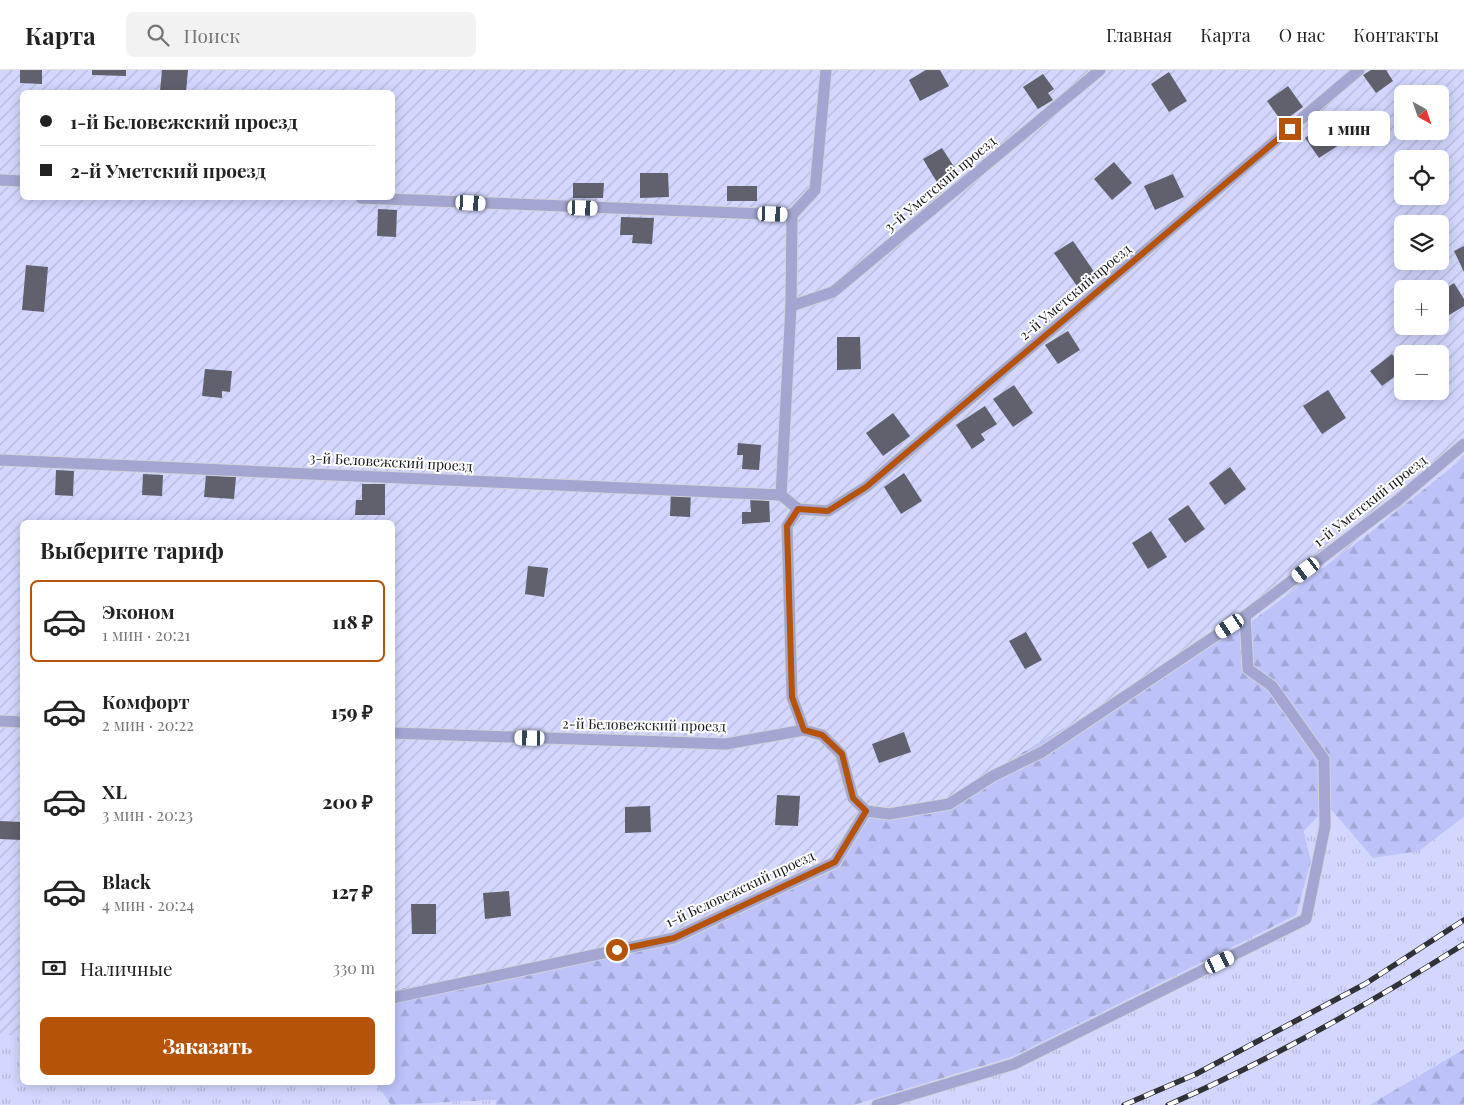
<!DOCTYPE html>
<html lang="ru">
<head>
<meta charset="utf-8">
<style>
  :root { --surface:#fff; --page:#f2f2f2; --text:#222; --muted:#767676; --line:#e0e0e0; --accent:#b45309 }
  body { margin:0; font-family:"Playfair Display",serif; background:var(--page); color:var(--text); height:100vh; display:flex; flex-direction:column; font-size:19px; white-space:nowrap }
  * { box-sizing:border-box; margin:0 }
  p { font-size:16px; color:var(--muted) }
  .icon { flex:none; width:28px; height:28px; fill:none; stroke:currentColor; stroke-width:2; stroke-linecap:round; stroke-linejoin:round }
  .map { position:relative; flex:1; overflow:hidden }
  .details { position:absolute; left:20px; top:450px; width:375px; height:565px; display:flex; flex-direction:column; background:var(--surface); border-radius:8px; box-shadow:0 2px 12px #0003 }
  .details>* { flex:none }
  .top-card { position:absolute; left:20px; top:20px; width:375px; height:110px; border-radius:8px; box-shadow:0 2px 12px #0003; display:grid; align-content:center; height:110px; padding:0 20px; background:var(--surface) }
  .needle { width:32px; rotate:140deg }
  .tools { position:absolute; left:1394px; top:15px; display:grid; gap:10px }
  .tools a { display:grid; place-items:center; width:55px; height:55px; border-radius:8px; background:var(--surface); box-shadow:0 2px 12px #0003; font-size:25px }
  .end { position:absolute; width:22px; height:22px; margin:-11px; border:6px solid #b45309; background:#fff; box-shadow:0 0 0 2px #fff }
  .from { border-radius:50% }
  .bubble { position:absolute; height:35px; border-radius:8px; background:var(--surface); box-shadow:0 2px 12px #0003; font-size:16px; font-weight:800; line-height:35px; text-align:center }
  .car { position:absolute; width:15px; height:30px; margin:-15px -8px; border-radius:6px; box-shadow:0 0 4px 1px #0007; background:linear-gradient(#fff 24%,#345 0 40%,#fff 0 76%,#345 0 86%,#fff 0) }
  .top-card b { display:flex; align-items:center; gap:18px; height:48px; font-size:19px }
  .top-card b+b { border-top:1px solid var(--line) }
  .top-card i { width:12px; height:12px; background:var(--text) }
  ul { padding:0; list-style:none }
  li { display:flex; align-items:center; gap:15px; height:82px; margin:0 10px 8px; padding:0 10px; border:2px solid transparent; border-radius:8px }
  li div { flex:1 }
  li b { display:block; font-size:19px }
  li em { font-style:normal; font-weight:800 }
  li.active { border-color:var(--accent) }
  li>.icon { width:45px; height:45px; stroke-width:1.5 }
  h2 { padding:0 20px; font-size:22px; line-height:60px }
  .pay { display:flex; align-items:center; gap:12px; height:55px; padding:0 20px; font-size:19px }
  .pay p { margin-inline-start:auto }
  .cta { display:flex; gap:10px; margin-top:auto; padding:10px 20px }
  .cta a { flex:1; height:58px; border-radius:8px; background:var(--accent); color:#fff; font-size:20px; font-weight:800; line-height:58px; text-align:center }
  header { display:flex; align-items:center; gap:30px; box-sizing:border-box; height:70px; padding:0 25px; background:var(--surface); border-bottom:1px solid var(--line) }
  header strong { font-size:24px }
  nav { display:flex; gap:28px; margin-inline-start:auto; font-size:18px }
  .search { width:350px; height:45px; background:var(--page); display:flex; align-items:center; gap:12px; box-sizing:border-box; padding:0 18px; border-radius:8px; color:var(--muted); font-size:19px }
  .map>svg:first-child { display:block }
  .grass { fill:url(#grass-tufts) }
  .forest { fill:url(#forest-firs) }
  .garden { fill:url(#garden-furrows); fill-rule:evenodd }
  .building { fill:#60616d }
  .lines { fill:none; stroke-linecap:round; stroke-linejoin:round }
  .lane-casing { stroke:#d2d3d9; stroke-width:13 }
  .lane { stroke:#a2a6d1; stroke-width:11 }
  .rail-casing { stroke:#313237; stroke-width:5.5 }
  .rail { stroke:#fff; stroke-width:4; stroke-dasharray:11; stroke-linecap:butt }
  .route { stroke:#b45309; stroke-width:6 }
  .labels { text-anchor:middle; stroke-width:4; stroke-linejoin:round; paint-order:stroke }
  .street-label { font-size:14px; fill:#131419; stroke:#fff }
</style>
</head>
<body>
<header>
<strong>Карта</strong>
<div class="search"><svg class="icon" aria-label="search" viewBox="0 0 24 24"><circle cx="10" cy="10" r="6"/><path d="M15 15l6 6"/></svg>Поиск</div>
<nav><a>Главная</a><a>Карта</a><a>О нас</a><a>Контакты</a></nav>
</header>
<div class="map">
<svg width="1464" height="1035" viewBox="0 0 1464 1035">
  <defs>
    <pattern id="grass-tufts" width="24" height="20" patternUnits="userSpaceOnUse" patternTransform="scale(1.25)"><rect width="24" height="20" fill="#d3d7ff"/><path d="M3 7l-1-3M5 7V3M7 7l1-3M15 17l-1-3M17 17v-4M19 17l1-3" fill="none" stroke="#b4b8da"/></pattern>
    <pattern id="forest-firs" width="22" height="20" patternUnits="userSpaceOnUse" patternTransform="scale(1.25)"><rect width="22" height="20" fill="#bdc3f9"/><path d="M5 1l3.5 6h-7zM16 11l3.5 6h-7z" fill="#a2a7d5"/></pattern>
    <pattern id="garden-furrows" width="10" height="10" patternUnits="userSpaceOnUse" patternTransform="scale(1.25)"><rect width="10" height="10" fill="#d3d7ff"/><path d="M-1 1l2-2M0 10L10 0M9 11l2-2" fill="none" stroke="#b4b8da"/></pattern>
  </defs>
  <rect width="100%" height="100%" fill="#f6f7fd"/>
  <g class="grass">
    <path d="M1328 736 1419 781 1464 747V979L1369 1035H854L1012 987 1311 791 1304 761Z"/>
    <path d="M0 965H22V1012H376L391 1035 496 1030V1035H0Z"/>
  </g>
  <g class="forest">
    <path d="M1464 387V747L1419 781 1373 788 1328 736 1304 761 1311 791 1296 845 1012 987 854 1035H496V1030L391 1035 376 1013 392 1012 393 920 670 865 832 787 855 745 955 726 1037 673 1253 550 1369 463Z"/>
    <path d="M1464 979V1035H1369Z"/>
  </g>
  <path class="garden" d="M0 0H1464V387L1369 463 1253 550 1037 673 955 726 855 745 832 787 670 865 393 920 392 452H22V965H0ZM22 22H392V128H22ZM1402 24H1440V61H1402ZM1402 89H1440V126H1402ZM1402 154H1440V191H1402ZM1402 219H1440V256H1402ZM1402 284H1440V321H1402Z"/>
  <g class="building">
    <path d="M20 0H42V14L20 13Z"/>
    <path d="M92 0H126V6L92 5Z"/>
    <path d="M162 0H188L186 22 160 21Z"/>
    <path d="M926 0H940L949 16 920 31 909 10Z"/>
    <path d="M1371 0H1386L1393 11 1376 23 1363 5Z"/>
    <path d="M1169 2 1187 31 1169 42 1151 14Z"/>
    <path d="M1043 4 1054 19 1048 23 1053 30 1038 39 1023 17Z"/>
    <path d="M1288 16 1303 37 1282 52 1267 31Z"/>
    <path d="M1328 52 1342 73 1319 88 1305 68Z"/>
    <path d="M942 78 958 103 938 114 923 89Z"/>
    <path d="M1114 92 1132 113 1112 130 1094 109Z"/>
    <path d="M640 103H668L669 127 640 128Z"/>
    <path d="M1173 104 1184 127 1155 140 1144 116Z"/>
    <path d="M573 113H604L603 128H573Z"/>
    <rect x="727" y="116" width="30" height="15"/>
    <path d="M378 139 397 140 396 167 377 166Z"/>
    <path d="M621 147 654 148 652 174 632 173 633 165H620Z"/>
    <path d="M1073 171 1097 206 1079 219 1054 183Z"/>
    <path d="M1464 176V202L1454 181Z"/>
    <path d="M26 195 48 197 44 242 22 240Z"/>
    <path d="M1454 213 1464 229V236L1441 250 1440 222Z"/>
    <path d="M1068 261 1080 280 1058 294 1045 275Z"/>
    <path d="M837 267H860L861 299 837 300Z"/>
    <path d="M1392 284 1402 297V301L1382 316 1370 301Z"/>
    <path d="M205 299 232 301 230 322 222 321V328L202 326Z"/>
    <path d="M1014 315 1033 343 1013 357 993 329Z"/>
    <path d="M1328 320 1346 348 1322 364 1303 336Z"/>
    <path d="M985 336 997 354 981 364 985 370 972 379 956 355Z"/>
    <path d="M893 343 910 366 883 386 866 363Z"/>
    <path d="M738 373 761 375 759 400 742 399 743 385H737Z"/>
    <path d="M1230 397 1246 419 1225 435 1209 413Z"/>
    <path d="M56 400 74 401 73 426 55 425Z"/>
    <path d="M904 403 922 431 901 444 884 417Z"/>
    <path d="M143 404 163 405 162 426 142 425Z"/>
    <path d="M206 405 236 407 234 429 204 427Z"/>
    <path d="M362 414H385V445H355L356 430H362Z"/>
    <path d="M671 421 691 422 690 447 670 446Z"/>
    <path d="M769 427 770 452 742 454V442H751L750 428Z"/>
    <path d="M1188 435 1205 459 1185 473 1168 449Z"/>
    <path d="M1151 461 1167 487 1148 499 1132 473Z"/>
    <path d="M528 496 548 498 544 527 525 524Z"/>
    <path d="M1026 562 1042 590 1025 599 1009 571Z"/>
    <path d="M904 662 911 682 879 693 872 674Z"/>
    <path d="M777 725 800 726 798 756 775 755Z"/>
    <path d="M650 736 651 762 625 763V737Z"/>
    <path d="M0 751 22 752V770L0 769Z"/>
    <path d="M509 821 511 846 485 849 483 823Z"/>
    <path d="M411 834H436V864H412Z"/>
  </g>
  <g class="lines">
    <defs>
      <g id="lane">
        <path d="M826 0 815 120 792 145 791 236 781 425 798 439 787 456 792 627 804 660 822 665 841 684 853 728 866 741 889 744 949 734 993 706 1042 682 1245 546 1397 431 1464 374"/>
        <path d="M0 110 22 111"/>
        <path d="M361 128 792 145"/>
        <path d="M791 236 833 222 1100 0"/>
        <path d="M0 390 781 425"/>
        <path d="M798 439 828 441 866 417 1359 0"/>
        <path d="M0 651 22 652"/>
        <path d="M392 663 726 674 804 660"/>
        <path d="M392 928 674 868 835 792 866 741"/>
        <path d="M877 1035 1014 994 1306 849 1325 756 1324 689 1272 616 1248 599 1245 546"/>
      </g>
    </defs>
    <use href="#lane" class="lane-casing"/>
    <use href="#lane" class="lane"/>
    <defs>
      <g id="rail">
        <path d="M1124 1035 1196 1004 1365 914 1464 850"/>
        <path d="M1168 1035C1271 990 1369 934 1464 874"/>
      </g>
    </defs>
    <use href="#rail" class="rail-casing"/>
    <use href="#rail" class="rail"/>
  </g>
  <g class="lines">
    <path class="route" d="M617 880 674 868 835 792 866 741 853 728 842 684 822 665 804 660 792 627 787 456 798 439 828 441 866 417 1290 59"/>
  </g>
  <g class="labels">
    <g class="street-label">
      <text transform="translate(940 114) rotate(-40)" y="5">3-й Уметский проезд</text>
      <text transform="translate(1075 222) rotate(-40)" y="5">2-й Уметский проезд</text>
      <text transform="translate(391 392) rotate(3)" y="5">3-й Беловежский проезд</text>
      <text transform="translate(1370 431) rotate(-38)" y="5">1-й Уметский проезд</text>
      <text transform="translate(644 655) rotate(1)" y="5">2-й Беловежский проезд</text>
      <text transform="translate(740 819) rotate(-25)" y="5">1-й Беловежский проезд</text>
    </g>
  </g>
</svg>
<div class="tools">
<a><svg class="needle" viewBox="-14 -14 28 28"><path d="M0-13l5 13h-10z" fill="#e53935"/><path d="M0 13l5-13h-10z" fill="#767676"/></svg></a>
<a><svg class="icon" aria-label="locate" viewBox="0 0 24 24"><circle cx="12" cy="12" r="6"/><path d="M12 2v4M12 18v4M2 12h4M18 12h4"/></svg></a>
<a><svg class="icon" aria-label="layers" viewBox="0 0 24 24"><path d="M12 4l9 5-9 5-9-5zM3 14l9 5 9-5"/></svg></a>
<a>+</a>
<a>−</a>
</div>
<i class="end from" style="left:617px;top:880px"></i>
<i class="end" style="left:1290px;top:59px"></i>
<div class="bubble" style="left:1308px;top:41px;width:82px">1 мин</div>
<i class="car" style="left:471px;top:133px;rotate:93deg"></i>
<i class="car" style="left:583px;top:138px;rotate:92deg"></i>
<i class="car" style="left:773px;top:144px;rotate:92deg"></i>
<i class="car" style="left:1306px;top:500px;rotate:233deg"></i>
<i class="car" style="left:1230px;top:556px;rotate:236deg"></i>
<i class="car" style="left:530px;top:668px;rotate:271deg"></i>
<i class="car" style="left:1220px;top:892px;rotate:64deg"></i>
<div class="top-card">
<b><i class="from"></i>1-й Беловежский проезд</b>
<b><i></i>2-й Уметский проезд</b>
</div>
<section class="details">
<h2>Выберите тариф</h2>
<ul>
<li class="active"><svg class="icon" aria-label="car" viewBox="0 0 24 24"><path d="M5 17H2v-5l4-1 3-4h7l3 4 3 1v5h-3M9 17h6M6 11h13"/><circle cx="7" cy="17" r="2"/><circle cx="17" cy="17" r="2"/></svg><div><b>Эконом</b><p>1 мин · 20:21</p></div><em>118 ₽</em></li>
<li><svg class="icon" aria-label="car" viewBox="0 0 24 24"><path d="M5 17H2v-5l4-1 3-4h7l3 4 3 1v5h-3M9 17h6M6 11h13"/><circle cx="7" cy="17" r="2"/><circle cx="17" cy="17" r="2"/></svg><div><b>Комфорт</b><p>2 мин · 20:22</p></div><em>159 ₽</em></li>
<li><svg class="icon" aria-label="car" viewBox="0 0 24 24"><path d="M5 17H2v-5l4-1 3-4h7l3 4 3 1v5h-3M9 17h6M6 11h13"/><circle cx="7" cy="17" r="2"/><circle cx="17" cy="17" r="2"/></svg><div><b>XL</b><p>3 мин · 20:23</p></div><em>200 ₽</em></li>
<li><svg class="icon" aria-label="car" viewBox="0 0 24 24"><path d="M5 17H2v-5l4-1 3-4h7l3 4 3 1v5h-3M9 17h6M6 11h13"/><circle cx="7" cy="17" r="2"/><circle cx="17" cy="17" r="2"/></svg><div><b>Black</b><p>4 мин · 20:24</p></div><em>127 ₽</em></li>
</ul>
<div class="pay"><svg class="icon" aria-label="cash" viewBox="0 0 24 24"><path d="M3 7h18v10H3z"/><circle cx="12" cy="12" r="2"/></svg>Наличные<p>330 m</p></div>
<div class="cta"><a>Заказать</a></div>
</section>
</div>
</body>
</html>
